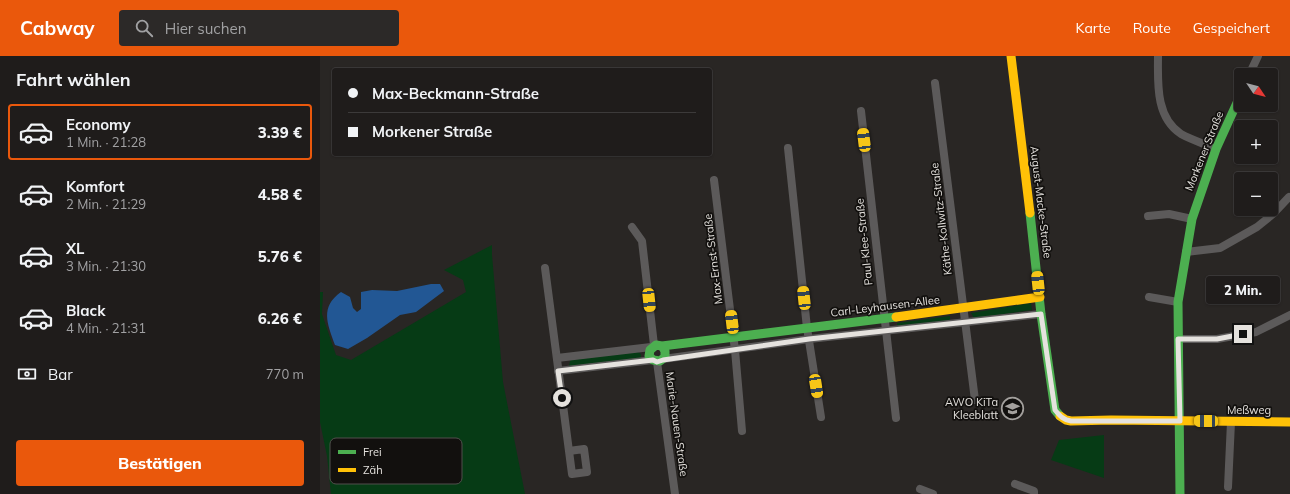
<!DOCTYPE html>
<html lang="de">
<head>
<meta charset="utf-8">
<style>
  :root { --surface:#1f1c1b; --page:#2c2928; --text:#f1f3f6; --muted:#a1a1a3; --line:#3c3a3a; --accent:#ea580c }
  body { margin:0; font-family:Mulish,sans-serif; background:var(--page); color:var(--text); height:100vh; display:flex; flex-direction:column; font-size:15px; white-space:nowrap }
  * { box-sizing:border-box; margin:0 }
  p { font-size:13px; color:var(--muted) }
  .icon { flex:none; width:22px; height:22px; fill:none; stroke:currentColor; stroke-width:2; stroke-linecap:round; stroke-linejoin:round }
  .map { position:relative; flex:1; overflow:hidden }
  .panel { display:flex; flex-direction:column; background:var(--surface); width:320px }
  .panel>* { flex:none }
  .top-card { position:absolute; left:12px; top:12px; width:380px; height:88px; border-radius:4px; box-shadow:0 1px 3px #0004,0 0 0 1px var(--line); display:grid; align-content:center; height:88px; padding:0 16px; background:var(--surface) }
  .needle { width:26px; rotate:125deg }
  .fabs { position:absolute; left:914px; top:12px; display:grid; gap:8px }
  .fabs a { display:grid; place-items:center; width:44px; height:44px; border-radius:4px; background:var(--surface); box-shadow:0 1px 3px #0004,0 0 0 1px var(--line); font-size:20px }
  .end { position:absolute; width:18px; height:18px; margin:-9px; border:5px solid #e5e2de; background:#111; box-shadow:0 0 0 2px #111 }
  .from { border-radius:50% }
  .bubble { position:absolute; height:28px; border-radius:4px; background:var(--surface); box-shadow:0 1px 3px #0004,0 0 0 1px var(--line); font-size:13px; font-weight:800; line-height:28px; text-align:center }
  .car { position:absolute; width:12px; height:24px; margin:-12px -6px; border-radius:5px; box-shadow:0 0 3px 1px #0007; background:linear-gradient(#f5c518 24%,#345 0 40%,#f5c518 0 76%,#345 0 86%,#f5c518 0) }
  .top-card b { display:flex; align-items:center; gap:14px; height:38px; font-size:15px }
  .top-card b+b { border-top:1px solid var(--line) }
  .top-card i { width:10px; height:10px; background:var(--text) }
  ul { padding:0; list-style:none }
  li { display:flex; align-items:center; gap:12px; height:56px; margin:0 8px 6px; padding:0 8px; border:2px solid transparent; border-radius:4px }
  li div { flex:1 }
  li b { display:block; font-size:15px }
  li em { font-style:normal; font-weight:800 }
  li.on { border-color:var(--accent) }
  li>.icon { width:36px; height:36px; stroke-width:1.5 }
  h2 { padding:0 16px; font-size:18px; line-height:48px }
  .pay { display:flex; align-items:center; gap:10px; height:44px; padding:0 16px; font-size:15px }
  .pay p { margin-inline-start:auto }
  .button { display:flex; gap:8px; margin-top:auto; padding:8px 16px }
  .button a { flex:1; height:46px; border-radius:4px; background:var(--accent); color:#fff; font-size:16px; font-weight:800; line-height:46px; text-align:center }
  header { display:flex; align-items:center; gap:24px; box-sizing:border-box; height:56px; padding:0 20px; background:var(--accent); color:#fff }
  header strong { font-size:19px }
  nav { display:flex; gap:22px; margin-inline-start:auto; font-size:14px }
  .search { width:280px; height:36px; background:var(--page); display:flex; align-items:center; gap:10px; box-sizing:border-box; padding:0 14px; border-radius:4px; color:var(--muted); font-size:15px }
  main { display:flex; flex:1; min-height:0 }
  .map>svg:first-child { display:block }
  .green { fill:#063b15 }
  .water { fill:#225794 }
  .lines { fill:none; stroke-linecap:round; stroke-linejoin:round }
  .street { stroke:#5c5a5a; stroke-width:8 }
  .fast { stroke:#4caf50; stroke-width:9 }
  .slow { stroke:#ffc107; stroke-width:9 }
  .route { stroke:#e5e2de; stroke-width:5 }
  .labels { text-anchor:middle; stroke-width:3.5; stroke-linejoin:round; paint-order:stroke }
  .street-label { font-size:11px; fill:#e5e2de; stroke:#12100e }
  .poi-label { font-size:11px; fill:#e5e2de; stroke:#12100e; text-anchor:end }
  .key { fill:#12100e; stroke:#514f4c; stroke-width:1 }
  .key-label { font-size:11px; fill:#e5e2de }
</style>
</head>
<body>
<header>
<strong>Cabway</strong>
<div class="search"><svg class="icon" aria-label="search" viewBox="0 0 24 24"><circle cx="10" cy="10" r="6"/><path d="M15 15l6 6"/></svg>Hier suchen</div>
<nav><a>Karte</a><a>Route</a><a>Gespeichert</a></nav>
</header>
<main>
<section class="panel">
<h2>Fahrt wählen</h2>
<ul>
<li class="on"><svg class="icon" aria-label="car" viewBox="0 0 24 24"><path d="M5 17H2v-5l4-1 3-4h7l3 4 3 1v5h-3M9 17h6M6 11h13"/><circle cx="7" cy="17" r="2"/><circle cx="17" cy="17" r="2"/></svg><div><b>Economy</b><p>1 Min. · 21:28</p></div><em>3.39 €</em></li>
<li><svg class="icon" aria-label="car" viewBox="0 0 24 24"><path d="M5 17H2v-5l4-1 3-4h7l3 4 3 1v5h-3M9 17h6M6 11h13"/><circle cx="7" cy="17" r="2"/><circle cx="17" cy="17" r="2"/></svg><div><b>Komfort</b><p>2 Min. · 21:29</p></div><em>4.58 €</em></li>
<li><svg class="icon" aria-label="car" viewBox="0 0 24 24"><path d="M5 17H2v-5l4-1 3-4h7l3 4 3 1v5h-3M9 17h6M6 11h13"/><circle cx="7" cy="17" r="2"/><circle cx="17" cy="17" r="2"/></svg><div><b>XL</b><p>3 Min. · 21:30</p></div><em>5.76 €</em></li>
<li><svg class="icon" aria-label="car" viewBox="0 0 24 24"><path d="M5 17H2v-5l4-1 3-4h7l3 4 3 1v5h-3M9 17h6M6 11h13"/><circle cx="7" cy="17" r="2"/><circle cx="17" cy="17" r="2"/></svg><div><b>Black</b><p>4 Min. · 21:31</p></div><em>6.26 €</em></li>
</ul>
<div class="pay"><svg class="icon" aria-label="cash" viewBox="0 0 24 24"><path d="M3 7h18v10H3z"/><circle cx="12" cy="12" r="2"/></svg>Bar<p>770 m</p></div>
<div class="button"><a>Bestätigen</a></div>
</section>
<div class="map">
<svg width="970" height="438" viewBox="0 0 970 438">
  <rect width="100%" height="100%" fill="#292624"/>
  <g class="green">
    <path d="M172 189V199L183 326 205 438H11L7 400 0 366V236H3L2 258 16 299 31 304 146 236 143 224 124 214Z"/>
    <path d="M711 247 712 254 654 262 651 257Z"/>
    <path d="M630 260V264L628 265 579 271 577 269V267Z"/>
    <path d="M318 296 321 298V302L249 310 250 305 251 304Z"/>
    <path d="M784 379V422L731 404 739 384Z"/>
  </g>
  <path class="water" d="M111 228H120L124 235 96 256 80 259 47 282 28 293 15 289C7 267 0 251 21 236L30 241 33 252 37 256 41 253V236L52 234 77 235Z"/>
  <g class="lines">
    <g class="street">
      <path d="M838 0C838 26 835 61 861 78 872 84 885 88 896 93"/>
      <path d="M929 19 938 0"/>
      <path d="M615 27 655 344"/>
      <path d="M541 55 576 362"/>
      <path d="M468 92 487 272 501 361"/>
      <path d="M394 124 415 294 422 375"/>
      <path d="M828 160 849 158 872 163"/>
      <path d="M312 171 322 185 334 289"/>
      <path d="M866 196 900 192 937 171 953 158 969 141"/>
      <path d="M225 212 252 418 267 416 264 393 249 395"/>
      <path d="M829 241 858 246"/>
      <path d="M858 283H897L936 276 970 259"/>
      <path d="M237 302 331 291"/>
      <path d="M343 303 489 283 721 258"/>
      <path d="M337 306 355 438"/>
      <path d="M238 315 333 304"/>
      <path d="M695 428 714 435V438"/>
      <path d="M908 431 911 366"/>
      <path d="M600 433 613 438"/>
    </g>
    <g class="fast">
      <path d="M710 157 721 258 735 354 740 360"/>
      <path d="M342 290 345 295V301L340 305 333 304 329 300 330 294 336 289 342 290 576 261"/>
      <path d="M860 438 858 246 872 163 896 93 921 38"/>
    </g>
    <g class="slow">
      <path d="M691 0 710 157"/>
      <path d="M576 261 720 241"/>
      <path d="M740 360 746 364 751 365 791 364 970 366"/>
    </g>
  </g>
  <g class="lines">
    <path class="route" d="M242 342 238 315 333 304 337 306 343 304 489 283 721 258 735 354C740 360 743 364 751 365H860L858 283H897L923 278"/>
  </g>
  <defs>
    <symbol id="school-ring" viewBox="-11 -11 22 22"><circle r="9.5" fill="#12100e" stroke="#a3a09d" stroke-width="1.5"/><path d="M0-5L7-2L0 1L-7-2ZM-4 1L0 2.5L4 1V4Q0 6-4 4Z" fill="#a3a09d"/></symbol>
  </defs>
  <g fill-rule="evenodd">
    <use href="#school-ring" x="680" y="340" width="25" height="25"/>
  </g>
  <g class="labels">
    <g class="street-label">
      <text transform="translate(884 95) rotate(-68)" y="4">Morkener Straße</text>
      <text transform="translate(721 146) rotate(83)" y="4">August-Macke-Straße</text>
      <text transform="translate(621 163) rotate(-97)" y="4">Käthe-Kollwitz-Straße</text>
      <text transform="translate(544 186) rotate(-96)" y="4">Paul-Klee-Straße</text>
      <text transform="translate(393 203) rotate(-97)" y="4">Max-Ernst-Straße</text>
      <text transform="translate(565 250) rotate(-7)" y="4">Carl-Leyhausen-Allee</text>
      <text x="929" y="358">Meßweg</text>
      <text transform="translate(357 368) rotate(82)" y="4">Marie-Nauen-Straße</text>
    </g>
    <g class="poi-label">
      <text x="678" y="350">AWO KiTa<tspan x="678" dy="13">Kleeblatt</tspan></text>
    </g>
  </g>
  <rect x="10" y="382" width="132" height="46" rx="6" class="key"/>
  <rect x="18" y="394" width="18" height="4" fill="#4caf50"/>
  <rect x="18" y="412" width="18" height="4" fill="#ffc107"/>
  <g class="key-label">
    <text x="43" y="400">Frei</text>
    <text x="43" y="418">Zäh</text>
  </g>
</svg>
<div class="fabs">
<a><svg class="needle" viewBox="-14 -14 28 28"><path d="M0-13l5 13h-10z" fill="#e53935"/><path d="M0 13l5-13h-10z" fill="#a1a1a3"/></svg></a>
<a>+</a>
<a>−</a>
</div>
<i class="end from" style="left:242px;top:342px"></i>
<i class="end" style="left:923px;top:278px"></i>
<div class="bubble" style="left:886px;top:220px;width:74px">2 Min.</div>
<i class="car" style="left:544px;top:84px;rotate:353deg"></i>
<i class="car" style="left:718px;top:227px;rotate:354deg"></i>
<i class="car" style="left:484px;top:242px;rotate:354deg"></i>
<i class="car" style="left:329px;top:244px;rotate:174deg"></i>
<i class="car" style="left:412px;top:266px;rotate:353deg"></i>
<i class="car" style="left:496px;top:330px;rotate:171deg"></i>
<i class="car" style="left:886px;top:365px;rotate:271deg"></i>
<div class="top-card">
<b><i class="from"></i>Max-Beckmann-Straße</b>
<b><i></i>Morkener Straße</b>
</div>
</div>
</main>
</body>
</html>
